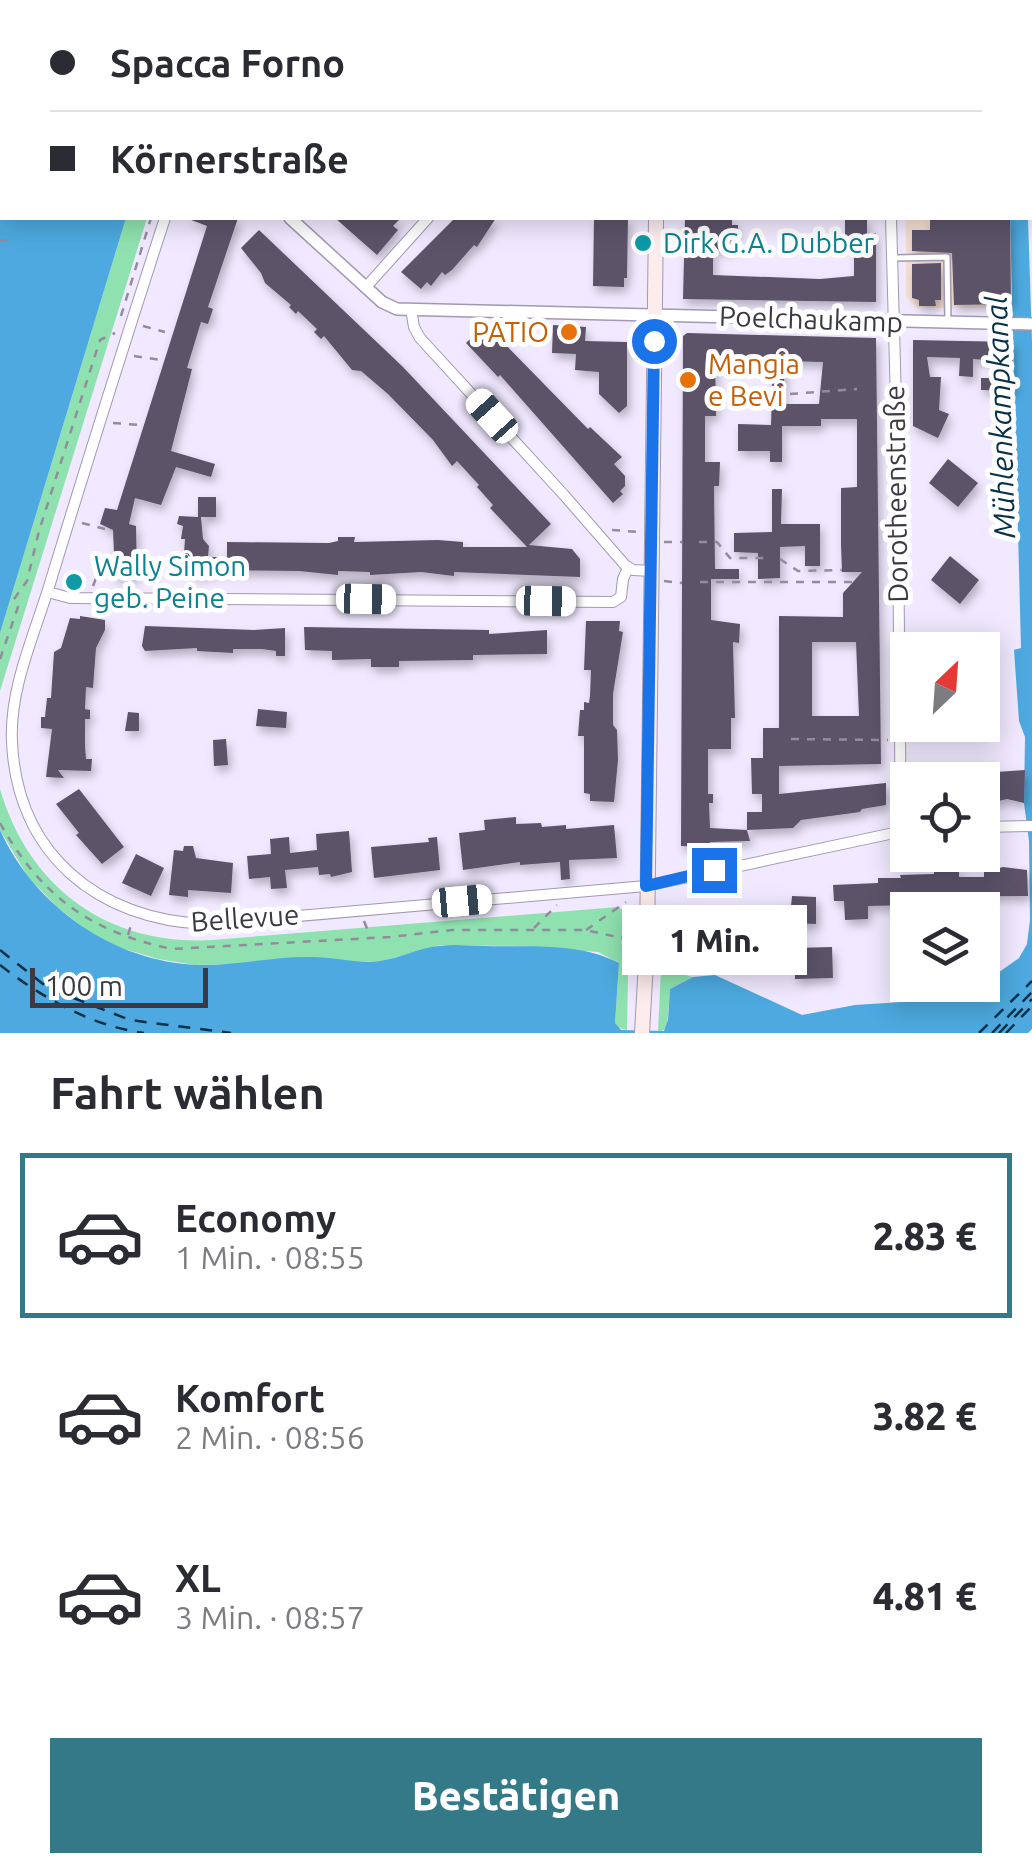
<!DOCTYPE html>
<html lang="de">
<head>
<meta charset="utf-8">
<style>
  :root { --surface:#fff; --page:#f2f2f3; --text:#2b2b33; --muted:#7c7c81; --line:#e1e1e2; --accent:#347988 }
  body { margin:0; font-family:Ubuntu,sans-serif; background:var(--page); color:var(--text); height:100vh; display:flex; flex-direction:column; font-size:38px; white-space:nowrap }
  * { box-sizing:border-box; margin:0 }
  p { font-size:32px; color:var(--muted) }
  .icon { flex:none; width:55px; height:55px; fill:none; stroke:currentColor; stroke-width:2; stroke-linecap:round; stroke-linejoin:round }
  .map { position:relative; height:1033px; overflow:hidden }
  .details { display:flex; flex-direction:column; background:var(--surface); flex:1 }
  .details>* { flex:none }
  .hud { position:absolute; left:0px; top:0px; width:1032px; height:220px; box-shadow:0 5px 25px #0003; display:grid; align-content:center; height:220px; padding:0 50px; background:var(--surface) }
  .needle { width:65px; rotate:25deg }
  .buttons { position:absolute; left:890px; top:632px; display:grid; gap:20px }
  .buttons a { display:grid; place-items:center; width:110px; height:110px; border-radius:0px; background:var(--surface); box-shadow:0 5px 25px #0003; font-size:50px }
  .scale { position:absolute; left:30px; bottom:25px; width:178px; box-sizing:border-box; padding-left:10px; border:5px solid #3d3944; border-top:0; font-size:28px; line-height:35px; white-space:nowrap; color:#3d3944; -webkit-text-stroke:8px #fff; paint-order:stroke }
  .end { position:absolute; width:45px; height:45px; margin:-22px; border:12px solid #1a73e8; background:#fff; box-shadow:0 0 0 5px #fff }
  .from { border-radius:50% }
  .bubble { position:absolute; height:70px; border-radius:0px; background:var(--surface); box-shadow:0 5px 25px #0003; font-size:32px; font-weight:800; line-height:70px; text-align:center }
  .car { position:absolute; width:30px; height:60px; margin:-30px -15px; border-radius:12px; box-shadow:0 0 8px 2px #0007; background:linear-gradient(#fff 24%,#345 0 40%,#fff 0 76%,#345 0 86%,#fff 0) }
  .hud b { display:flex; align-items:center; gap:35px; height:95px; font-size:38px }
  .hud b+b { border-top:2px solid var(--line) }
  .hud i { width:25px; height:25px; background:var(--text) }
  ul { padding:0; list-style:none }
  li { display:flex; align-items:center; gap:30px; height:165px; margin:0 20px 15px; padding:0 30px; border:5px solid transparent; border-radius:0px }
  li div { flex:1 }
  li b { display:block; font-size:38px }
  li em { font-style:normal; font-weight:800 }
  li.on { border-color:var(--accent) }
  li>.icon { width:90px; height:90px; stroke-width:1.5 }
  h2 { padding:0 50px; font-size:45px; line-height:120px }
  .button { display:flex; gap:20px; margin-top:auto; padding:20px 50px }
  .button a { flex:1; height:115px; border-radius:0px; background:var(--accent); color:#fff; font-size:40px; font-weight:800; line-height:115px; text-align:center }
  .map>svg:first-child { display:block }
  .commercial { fill:#f5ded2 }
  .green { fill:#8fe2af }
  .water { fill:#4da9df }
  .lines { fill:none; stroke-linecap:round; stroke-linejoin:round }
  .ferry { stroke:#073147; stroke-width:2.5; stroke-dasharray:12 10; stroke-linecap:butt }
  .building { fill:#5b5369; fill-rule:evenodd; filter:url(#shadow) }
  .service-casing { stroke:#a199b1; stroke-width:8 }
  .minor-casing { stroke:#a199b1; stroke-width:12 }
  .tertiary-casing { stroke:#a199b1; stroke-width:14 }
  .secondary-casing { stroke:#a199b1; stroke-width:16 }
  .path { stroke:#928c9d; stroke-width:2.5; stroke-dasharray:8 8; stroke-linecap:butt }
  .service { stroke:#fff; stroke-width:5 }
  .minor { stroke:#fff; stroke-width:10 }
  .tertiary { stroke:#fff; stroke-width:11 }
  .secondary { stroke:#fcecec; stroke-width:14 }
  .route { stroke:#1a73e8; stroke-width:12 }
  .culture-dot { fill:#0f9aa8; stroke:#fff; stroke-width:4 }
  .food-dot { fill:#e8710a; stroke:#fff; stroke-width:4 }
  .labels { text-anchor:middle; stroke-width:10; stroke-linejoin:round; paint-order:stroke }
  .culture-label { font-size:28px; fill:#0d838f; stroke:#fff; text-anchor:start }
  .street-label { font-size:28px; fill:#3d3944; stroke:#fff }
  .food-label { font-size:28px; fill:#c56008; stroke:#fff; text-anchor:end }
  .water-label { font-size:30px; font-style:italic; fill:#073147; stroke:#fff }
</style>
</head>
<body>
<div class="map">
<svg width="1032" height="1033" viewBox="0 0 1032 1033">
  <defs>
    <filter id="shadow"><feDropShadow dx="3" dy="5.5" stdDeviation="5" flood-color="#0004"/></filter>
  </defs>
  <rect width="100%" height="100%" fill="#f1e9ff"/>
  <path class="commercial" d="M906 218H1010L1011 308H917L906 296Z"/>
  <g class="green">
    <path d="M126 218H147L0 691V633Z"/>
    <path d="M0 789C29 888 108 946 212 940L618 907 626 912 629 921 627 1030 616 1027 615 1023 619 963 598 952 519 946 441 945 382 961 195 965 158 959 118 947 88 931 57 907 28 877 0 830Z"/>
    <path d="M661 969 693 977 670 989 667 1029 658 1032Z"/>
  </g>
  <g class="water">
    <path d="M0 89 2 218H126L0 633Z"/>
    <path d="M1010 218H1028L1032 342V1029L1028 1033H0V830C34 906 114 962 198 965 236 966 274 956 312 957 335 957 357 964 380 961 400 958 419 948 439 946 454 944 470 946 485 946 529 947 580 942 619 963L615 1023 621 1030 664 1031 668 1020 670 989 693 977 715 975 802 1015 855 1005 933 1000 971 992 1019 958 1027 944 1030 920 1029 841 1024 803 1025 737 1019 721 1014 650 1021 648Z"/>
  </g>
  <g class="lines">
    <g class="ferry">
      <path d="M0 950 48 988 130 1020 231 1033"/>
      <path d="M0 965C41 997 91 1026 144 1033"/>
      <path d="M979 1033 1032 981"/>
      <path d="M992 1033 1032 992"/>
      <path d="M999 1033 1032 999"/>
      <path d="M1006 1033 1032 1006"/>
    </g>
  </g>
  <g class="building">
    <path d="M186 218H238L208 307 213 309 208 324 201 322 187 368 192 369 171 451 215 464 211 477 176 467 161 505 135 498 129 524 136 526 137 577H115L113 530 100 524 105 508 117 510 207 226Z"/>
    <path d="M335 218H401L393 226 398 230 377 255Z"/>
    <path d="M455 218H496L477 247 474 245 452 270 445 275 442 272 431 286 427 282 421 289 401 272Z"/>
    <path d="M594 218H628L627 278H624V287L593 286Z"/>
    <path d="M685 218H732V225H738V237H732V249H713V275L820 279 854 276V245H845V218H867V233H876V302L683 299Z"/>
    <path d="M930 218H1010L1011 304 954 305 952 253 912 251V230H930Z"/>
    <path d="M259 230 403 367 551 524 529 545 572 549 580 559V577L454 572V576L421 572 370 575V572L338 571V575L299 571 215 570 210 571 209 574H191L188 554 184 553 185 539H181L183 526 177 524 179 516 198 517V497H216V517H201L203 539 209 546 208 557H227V542L329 543 338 541V537H355L354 542 438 540 463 542V547H527L490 508 493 505 477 487 479 485 457 461 452 466 433 440 388 394 361 371 352 370 324 336 321 339 314 332 317 329 298 311 296 314 289 307 291 305 265 283 261 273 241 248Z"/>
    <path d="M941 263V300H935L936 306H919V300L912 298V264Z"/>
    <path d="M553 325 586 327 585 341 627 342V406L619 413 599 394V372L575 370 576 354 552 353Z"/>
    <path d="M687 333 876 338 881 764 779 766V794L886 783V805L862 809 860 812 801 820 793 828 747 830 750 841 710 842V847L681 846 683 336ZM715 356 773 357 771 425 738 424V451H770V462H782V426H821V419H857V487L841 488V544L842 572H862L843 593V617L779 616V728H763V758H751L752 794H762V812H747V830L710 828 709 803H713V794H708V749H731V718H735L733 642 739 643 740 624 711 620V579H739V569H715L714 486H719L720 462H705V416H716ZM785 361 823 362 819 404H783ZM812 642H856L859 716H812Z"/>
    <path d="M475 334 496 335 588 429 590 427 622 457 614 464 625 476V486L620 491 623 494 613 503 500 375 498 377 466 343Z"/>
    <path d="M913 340 1013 342V391L981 390V378H997V361L973 359V377L959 376 960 358 927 357 930 377H941L939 410 949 414 938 438 913 426Z"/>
    <path d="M948 459 978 483 958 507 929 483Z"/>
    <path d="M772 489H782L781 524H820V566H805V546L780 547V578L758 579V553L734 552V533L772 532Z"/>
    <path d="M950 556 979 580 960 604 931 580Z"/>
    <path d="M80 616 105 620V630L96 648 93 688 86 687 85 709 90 710V719H85V746L86 759H92L91 771 58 770 64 778 46 777 52 729 41 728V717H45L47 698H51L54 652 61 648 70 618 80 619Z"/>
    <path d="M586 621H620L619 631 623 632 613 694V725L617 730 618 760 614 802 590 801V794L584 793V736H578L580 710H584V702L589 703 590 696 591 670H584Z"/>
    <path d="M145 626 254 630 285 628V656H276V651L262 649H233V653L197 651V648L145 651 142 646Z"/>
    <path d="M304 627 489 630V634L547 630V654L473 655V660L399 661V667H371V659L332 660V651L305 650Z"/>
    <path d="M258 709 287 712 286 728 256 726Z"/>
    <path d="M128 712 139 713V731H125Z"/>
    <path d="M226 739 228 765 214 766 213 740Z"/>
    <path d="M1025 770 1024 803 1007 799 990 803V800H982V773Z"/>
    <path d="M79 789 124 847 102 864 76 835 79 833 56 804Z"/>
    <path d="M516 817V824L541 823 542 827 566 825V829L614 825 617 858 569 860 570 879 561 880 560 862 520 865V862L463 870 459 833 485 830 484 820Z"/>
    <path d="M349 831 352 872 331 877 330 874 319 875 318 867 285 870 287 888 271 889 270 877 249 879 247 856 271 854 270 839 289 837 290 853 317 850 316 834Z"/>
    <path d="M437 837 440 870 374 878 371 847 429 842 428 838Z"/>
    <path d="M184 846H193L196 858 233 863 231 893 188 890V897L169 895 174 850 183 851Z"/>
    <path d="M136 854 164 868 151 896 122 883Z"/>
    <path d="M1003 867 1027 870 1028 896 910 897V905L868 906V919L845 920 844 901H834L833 885 878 883V878H901L900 875 934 874V870L959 869V877H984V872Z"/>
    <path d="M792 896 816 897V924L793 923 792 938 768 937 769 905 791 906Z"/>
    <path d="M675 907 700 908 699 935 746 941 745 964 707 959 708 955 674 954Z"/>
    <path d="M832 947 833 978 795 979V948Z"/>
  </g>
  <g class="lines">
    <defs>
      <path id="service" d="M894 258 947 257 948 323"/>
      <g id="minor">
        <path d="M890 0V2"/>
        <path d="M45 2 46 0"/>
        <path d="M232 2 233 0"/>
        <path d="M481 2V0"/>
        <path d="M165 218C126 338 88 459 51 580 36 631 9 688 12 742 17 854 98 920 206 924L646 886 908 830"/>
        <path d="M891 218 897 439 901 830"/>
        <path d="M366 287 428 218"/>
        <path d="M411 309 414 327 420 338 564 495 625 565 633 570 652 571"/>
        <path d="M48 592 70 598 613 602 621 597 623 579 628 568"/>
        <path d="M982 827 1032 826"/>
      </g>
      <g id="tertiary">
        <path d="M0 21H2"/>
        <path d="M290 218 382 302 397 309 1032 324"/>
      </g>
      <g id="secondary">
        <path d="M659 2V0"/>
        <path d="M642 1033 647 944 656 218"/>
      </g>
    </defs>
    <use href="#service" class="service-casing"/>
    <use href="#minor" class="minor-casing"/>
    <use href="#tertiary" class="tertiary-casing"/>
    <use href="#secondary" class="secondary-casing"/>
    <g class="path">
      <path d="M0 240 11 241"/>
      <path d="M121 316 151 218"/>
      <path d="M143 326 165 332"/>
      <path d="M134 356 161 360"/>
      <path d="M790 394 857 389"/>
      <path d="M113 423 140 425"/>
      <path d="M82 523 105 529"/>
      <path d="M612 530 639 532"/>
      <path d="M664 542H682"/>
      <path d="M699 542H717L730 558H765"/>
      <path d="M780 559 798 571 842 570"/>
      <path d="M664 581 682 583"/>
      <path d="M700 582H852"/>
      <path d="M93 586 100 568 107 565"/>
      <path d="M0 659 18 607 14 599 27 581 39 531 100 340 115 333"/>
      <path d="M791 739 888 740"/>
      <path d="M0 823C41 896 90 932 172 949L390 937 452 930H585L636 941"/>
      <path d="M364 921 370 936"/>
      <path d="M534 928 557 905"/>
      <path d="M586 930 626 902"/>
      <path d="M128 935 131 925"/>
    </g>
    <use href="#service" class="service"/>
    <use href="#minor" class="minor"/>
    <use href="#tertiary" class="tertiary"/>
    <use href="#secondary" class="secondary"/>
  </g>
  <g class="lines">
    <path class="route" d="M654 341 646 886 714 870"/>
  </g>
  <g class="culture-dot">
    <circle cx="643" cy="243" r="10"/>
    <circle cx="74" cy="582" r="10"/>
  </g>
  <g class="food-dot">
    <circle cx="569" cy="332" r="10"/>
    <circle cx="688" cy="380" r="10"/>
  </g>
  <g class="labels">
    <g class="culture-label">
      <text x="663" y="253">Dirk G.A. Dubber</text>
      <text x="94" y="576">Wally Simon<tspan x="94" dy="32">geb. Peine</tspan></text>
    </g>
    <g class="street-label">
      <text transform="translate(811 319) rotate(2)" y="10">Poelchaukamp</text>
      <text transform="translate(896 494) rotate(-91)" y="10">Dorotheenstraße</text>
      <text transform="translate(245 918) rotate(-4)" y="10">Bellevue</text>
    </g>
    <g class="food-label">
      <text x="549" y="342">PATIO</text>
      <text x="708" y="374" text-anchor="start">Mangia<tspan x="708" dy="32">e Bevi</tspan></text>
    </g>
    <g class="water-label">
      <text transform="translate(1001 417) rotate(-92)" y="10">Mühlenkampkanal</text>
    </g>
  </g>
</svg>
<div class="buttons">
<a><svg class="needle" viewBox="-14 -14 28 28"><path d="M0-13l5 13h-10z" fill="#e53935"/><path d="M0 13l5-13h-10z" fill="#7c7c81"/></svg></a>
<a><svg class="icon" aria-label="locate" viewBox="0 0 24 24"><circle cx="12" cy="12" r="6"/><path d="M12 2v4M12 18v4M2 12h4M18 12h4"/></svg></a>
<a><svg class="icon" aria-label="layers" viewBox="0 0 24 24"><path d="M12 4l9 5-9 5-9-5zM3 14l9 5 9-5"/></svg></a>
</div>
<div class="scale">100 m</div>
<i class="end from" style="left:654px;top:341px"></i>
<i class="end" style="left:714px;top:870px"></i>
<div class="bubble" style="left:622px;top:905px;width:185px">1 Min.</div>
<i class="car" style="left:492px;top:416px;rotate:318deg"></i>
<i class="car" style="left:366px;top:599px;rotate:91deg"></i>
<i class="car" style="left:546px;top:601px;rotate:91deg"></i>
<i class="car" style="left:462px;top:901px;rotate:85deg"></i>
<div class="hud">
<b><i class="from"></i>Spacca Forno</b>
<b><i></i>Körnerstraße</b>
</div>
</div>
<section class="details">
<h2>Fahrt wählen</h2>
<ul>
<li class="on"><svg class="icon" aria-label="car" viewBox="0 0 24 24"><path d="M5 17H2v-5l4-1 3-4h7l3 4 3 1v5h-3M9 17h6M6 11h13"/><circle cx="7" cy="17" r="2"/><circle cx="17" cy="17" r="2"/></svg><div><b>Economy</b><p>1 Min. · 08:55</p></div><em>2.83 €</em></li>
<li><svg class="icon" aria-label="car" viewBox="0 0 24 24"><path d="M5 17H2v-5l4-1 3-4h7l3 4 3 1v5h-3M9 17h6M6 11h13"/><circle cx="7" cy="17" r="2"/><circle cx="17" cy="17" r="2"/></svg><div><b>Komfort</b><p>2 Min. · 08:56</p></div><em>3.82 €</em></li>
<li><svg class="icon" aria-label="car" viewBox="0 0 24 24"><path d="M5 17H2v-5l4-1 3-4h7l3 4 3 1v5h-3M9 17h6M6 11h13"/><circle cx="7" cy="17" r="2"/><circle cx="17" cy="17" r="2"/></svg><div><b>XL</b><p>3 Min. · 08:57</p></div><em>4.81 €</em></li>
</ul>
<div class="button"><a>Bestätigen</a></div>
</section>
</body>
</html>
